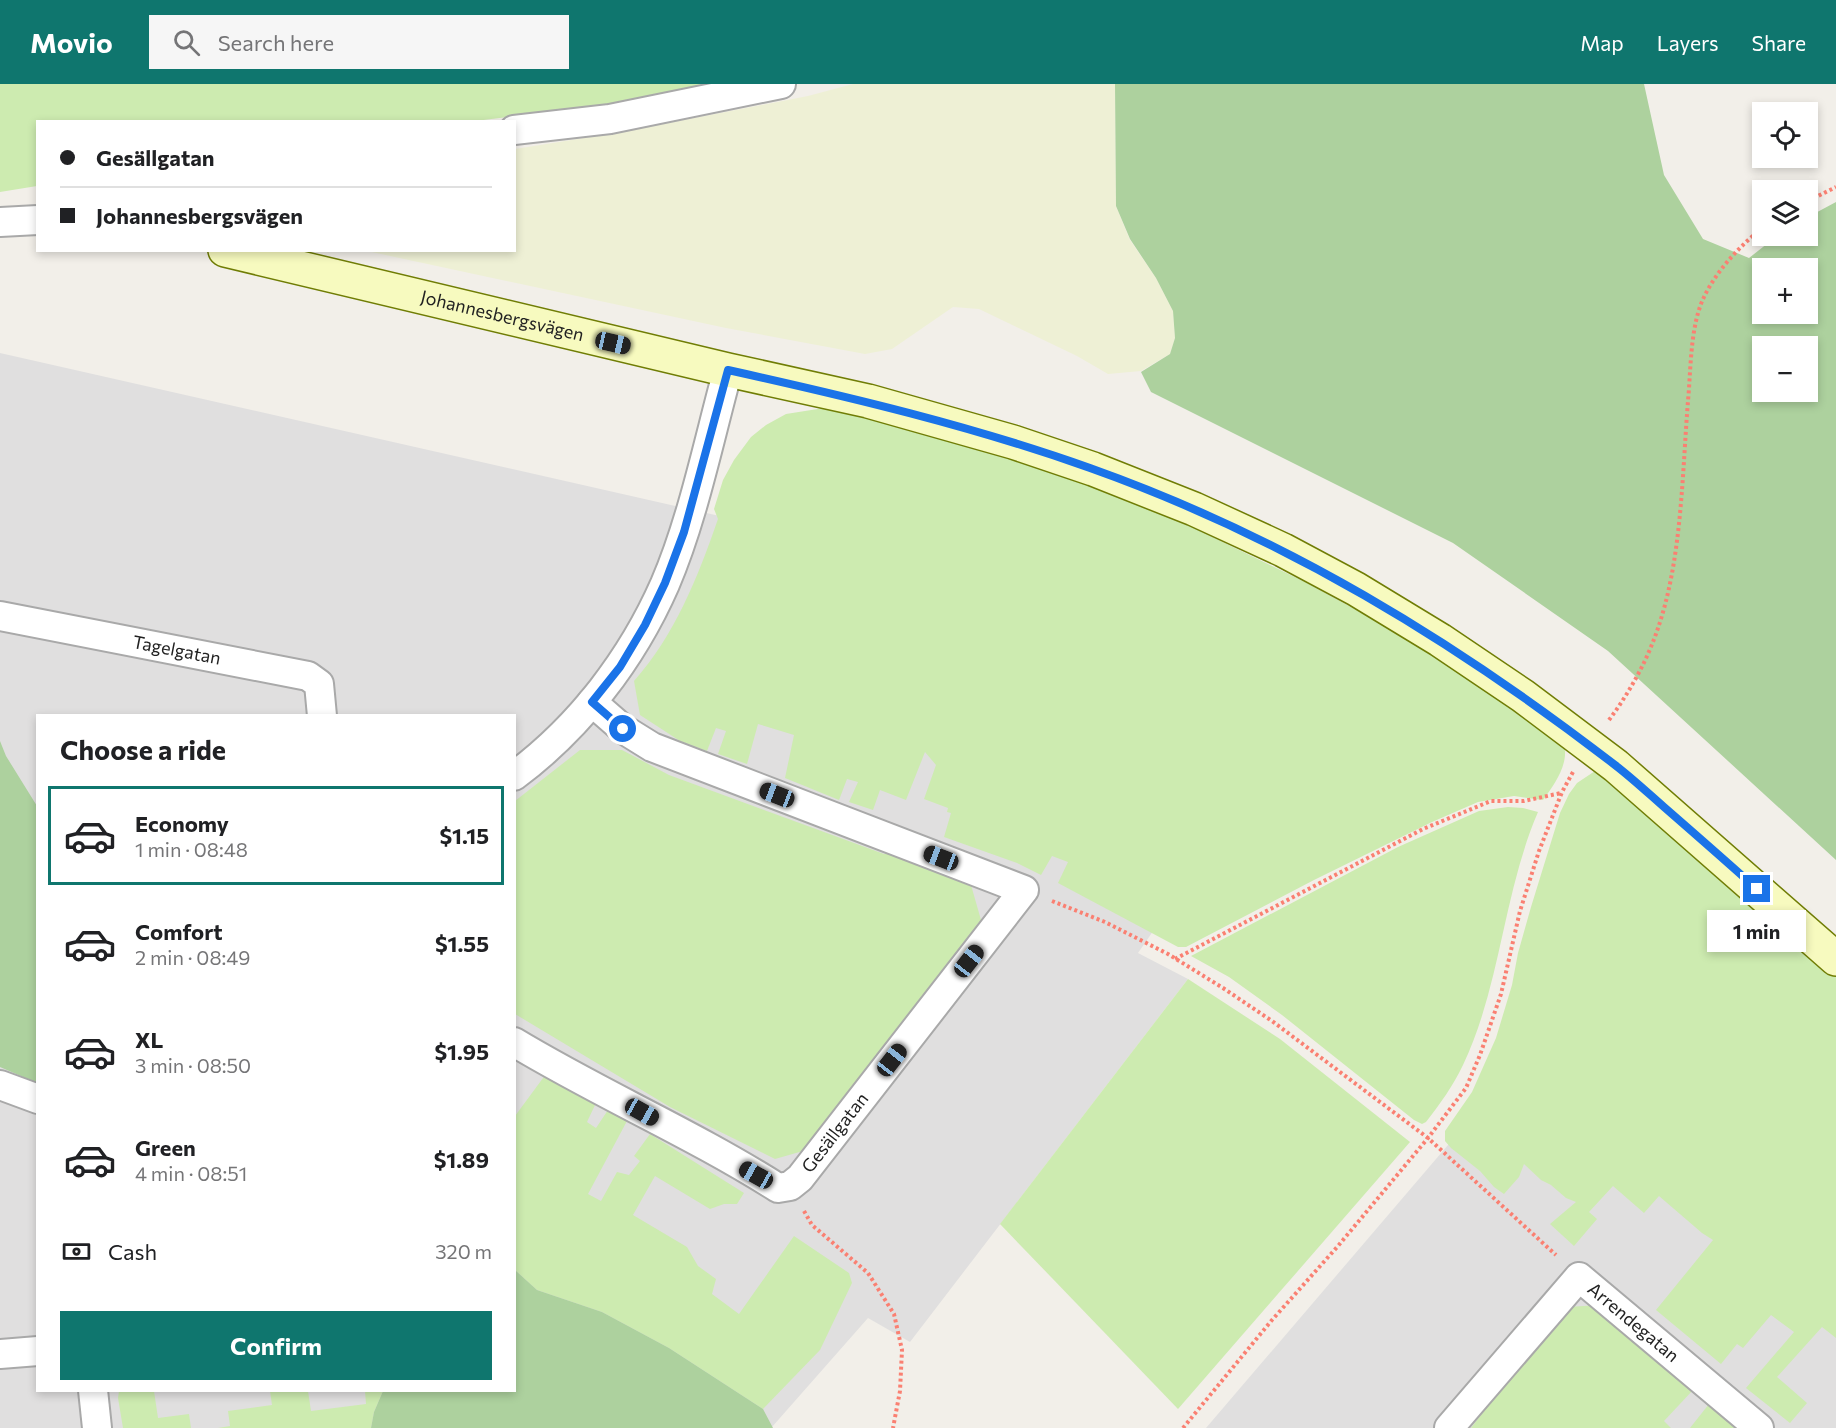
<!DOCTYPE html>
<html lang="en">
<head>
<meta charset="utf-8">
<style>
  :root { --surface:#fff; --page:#f6f6f6; --text:#202124; --muted:#757577; --line:#e0e0e0; --accent:#0f766e }
  body { margin:0; font-family:Commissioner,sans-serif; background:var(--page); color:var(--text); height:100vh; display:flex; flex-direction:column; font-size:22px; white-space:nowrap }
  * { box-sizing:border-box; margin:0 }
  p { font-size:20px; color:var(--muted) }
  .icon { flex:none; width:33px; height:33px; fill:none; stroke:currentColor; stroke-width:2; stroke-linecap:round; stroke-linejoin:round }
  .map { position:relative; flex:1; overflow:hidden }
  .drawer { position:absolute; left:36px; top:630px; width:480px; height:678px; display:flex; flex-direction:column; background:var(--surface); border-radius:0px; box-shadow:0 3px 9px #0003 }
  .drawer>* { flex:none }
  .guide { position:absolute; left:36px; top:36px; width:480px; height:132px; border-radius:0px; box-shadow:0 3px 9px #0003; display:grid; align-content:center; height:132px; padding:0 24px; background:var(--surface) }
  .fabs { position:absolute; left:1752px; top:18px; display:grid; gap:12px }
  .fabs a { display:grid; place-items:center; width:66px; height:66px; border-radius:0px; background:var(--surface); box-shadow:0 3px 9px #0003; font-size:30px }
  .end { position:absolute; width:27px; height:27px; margin:-14px; border:8px solid #1a73e8; background:#fff; box-shadow:0 0 0 3px #fff }
  .from { border-radius:50% }
  .bubble { position:absolute; height:42px; border-radius:0px; background:var(--surface); box-shadow:0 3px 9px #0003; font-size:20px; font-weight:700; line-height:42px; text-align:center }
  .car { position:absolute; width:18px; height:36px; margin:-18px -9px; border-radius:8px; box-shadow:0 0 4px 2px #0007; background:linear-gradient(#222 24%,#8ab4d8 0 40%,#222 0 76%,#8ab4d8 0 86%,#222 0) }
  .guide b { display:flex; align-items:center; gap:21px; height:57px; font-size:22px }
  .guide b+b { border-top:2px solid var(--line) }
  .guide i { width:15px; height:15px; background:var(--text) }
  ul { padding:0; list-style:none }
  li { display:flex; align-items:center; gap:18px; height:99px; margin:0 12px 9px; padding:0 12px; border:3px solid transparent; border-radius:0px }
  li div { flex:1 }
  li b { display:block; font-size:22px }
  li em { font-style:normal; font-weight:700 }
  li.current { border-color:var(--accent) }
  li>.icon { width:54px; height:54px; stroke-width:1.5 }
  h2 { padding:0 24px; font-size:27px; line-height:72px }
  .pay { display:flex; align-items:center; gap:15px; height:66px; padding:0 24px; font-size:22px }
  .pay p { margin-inline-start:auto }
  .cta { display:flex; gap:12px; margin-top:auto; padding:12px 24px }
  .cta a { flex:1; height:69px; border-radius:0px; background:var(--accent); color:#fff; font-size:24px; font-weight:700; line-height:69px; text-align:center }
  header { display:flex; align-items:center; gap:36px; box-sizing:border-box; height:84px; padding:0 30px; background:var(--accent); color:#fff }
  header strong { font-size:28px }
  nav { display:flex; gap:33px; margin-inline-start:auto; font-size:21px }
  .search { width:420px; height:54px; background:var(--page); display:flex; align-items:center; gap:15px; box-sizing:border-box; padding:0 21px; border-radius:0px; color:var(--muted); font-size:22px }
  .map>svg:first-child { display:block }
  .residential { fill:#e0dfdf }
  .farmland { fill:#eef0d5 }
  .grass { fill:#cdebb0 }
  .forest { fill:#add19e; fill-rule:evenodd }
  .lines { fill:none; stroke-linecap:round; stroke-linejoin:round }
  .street-casing { stroke:#a9a9a9; stroke-width:32 }
  .secondary-casing { stroke:#707d05; stroke-width:36 }
  .path { stroke:#fa8072; stroke-width:4; stroke-dasharray:3 3; stroke-linecap:butt }
  .street { stroke:#fff; stroke-width:28 }
  .secondary { stroke:#f7fabf; stroke-width:33 }
  .route { stroke:#1a73e8; stroke-width:8 }
  .labels { text-anchor:middle; stroke-width:6; stroke-linejoin:round; paint-order:stroke }
  .street-label { font-size:18px; fill:#222; stroke:#fff }
</style>
</head>
<body>
<header>
<strong>Movio</strong>
<div class="search"><svg class="icon" aria-label="search" viewBox="0 0 24 24"><circle cx="10" cy="10" r="6"/><path d="M15 15l6 6"/></svg>Search here</div>
<nav><a>Map</a><a>Layers</a><a>Share</a></nav>
</header>
<div class="map">
<svg width="1836" height="1344" viewBox="0 0 1836 1344">
  <rect width="100%" height="100%" fill="#f2efe9"/>
  <g class="residential">
    <path d="M0 269 896 472 1299 635 1138 869 1188 895 910 1258 868 1234 772 1343 579 1225 515 1231 514 632H38V1306L431 1307 414 1344H0Z"/>
    <path d="M1619 861 1836 1052V1344H1206Z"/>
  </g>
  <path class="farmland" d="M853 0H1115L1116 122 1130 156 1156 194 1173 227 1175 254 1170 270 1141 287 1108 290 1077 272 979 225 953 223 892 265 865 270 726 244 367 167 514 166 515 65 622 48 808 12Z"/>
  <g class="grass">
    <path d="M0 0H711L605 21 467 38H38L37 102 0 108Z"/>
    <path d="M824 324 914 342 1083 397 1196 445 1305 498 1384 541 1440 575 1563 658C1571 678 1554 701 1543 716L1514 712 1478 718 1432 738 1314 796 1186 863H1178L1058 799 1068 778 1052 772 1041 791 1017 779 944 753 951 729 947 728 948 724 924 715 936 681 925 668 906 716 880 706 873 726 849 718 858 698 847 695 839 716 785 694 794 651 758 640 747 680 718 670 726 647 716 644 707 667 680 657 640 631 634 597C675 551 698 493 718 435L714 425 723 396 734 376 751 353 766 341 786 330Z"/>
    <path d="M580 666H622L669 691 884 770 890 769 971 801 981 836 803 1067 775 1075 670 1023 515 930V717Z"/>
    <path d="M1595 687 1836 892V1254L1822 1243 1777 1293 1807 1319 1790 1339 1746 1304 1794 1248 1771 1231 1743 1264 1737 1260 1721 1280 1656 1226 1713 1156 1702 1149 1659 1112 1644 1129 1613 1102 1589 1128 1597 1135 1574 1162 1550 1140 1576 1118 1566 1114 1551 1101 1541 1096 1524 1080 1519 1093 1504 1110 1494 1103 1480 1087 1451 1064 1445 1057V1047L1472 1008 1496 954 1512 901 1518 869 1531 823 1560 729 1569 710 1577 699Z"/>
    <path d="M1508 723 1523 724 1538 728C1503 809 1501 901 1463 981 1453 1002 1440 1020 1426 1038L1422 1040 1414 1036 1282 931 1229 893 1191 872 1398 763 1479 727Z"/>
    <path d="M1188 895 1280 955 1410 1058 1178 1325 1000 1140Z"/>
    <path d="M546 990 596 1019 587 1038 596 1044 608 1026 627 1037 588 1110 601 1117 617 1088 629 1091 640 1077 634 1072 650 1050 744 1109 737 1120H724L710 1125 655 1092 633 1131 687 1163 698 1182 716 1195 712 1210 739 1230 794 1152 849 1189 852 1199 820 1266 763 1325 669 1264 602 1228 537 1206 515 1186V1032Z"/>
    <path d="M1600 1221 1694 1305 1664 1337 1671 1344H1471L1506 1297 1568 1223Z"/>
    <path d="M119 1307H154L158 1334 189 1330 191 1344H123L118 1314Z"/>
    <path d="M270 1307H308L311 1327 366 1320 365 1307H383L374 1328 371 1344H218L230 1342 228 1327 272 1321Z"/>
    <path d="M1709 1320 1737 1344H1690Z"/>
  </g>
  <g class="forest">
    <path d="M1115 0H1644L1664 91 1703 155 1749 174 1777 152H1808V133L1836 118V776L1608 567 1453 459 1151 308 1141 288 1170 270 1175 254 1173 227 1156 194 1130 155 1116 122ZM1762 184H1808V230H1762ZM1762 262H1808V308H1762Z"/>
    <path d="M0 657 6 672 37 722V999L0 983Z"/>
    <path d="M515 1186 537 1206 602 1228 669 1264 763 1325 773 1344H371L374 1328 383 1307 514 1306Z"/>
  </g>
  <g class="lines">
    <defs>
      <g id="street">
        <path d="M514 46 610 35 781 0"/>
        <path d="M0 138 38 136"/>
        <path id="s1" d="M0 532 308 592 319 600 322 632"/>
        <path d="M514 692C580 643 632 575 665 500 693 435 709 355 728 286"/>
        <path id="s2" d="M514 958C600 1010 693 1050 778 1104L790 1102 800 1094 1024 806 652 663 623 645 592 618"/>
        <path d="M0 1001 38 1015"/>
        <path d="M0 1270 38 1267"/>
        <path d="M93 1306 97 1344"/>
        <path id="s3" d="M1449 1344 1579 1193 1759 1344"/>
      </g>
      <g id="secondary">
        <path id="s4" d="M225 166 728 286 868 317 1013 358 1093 385 1194 425 1283 466 1356 505 1440 556 1523 612 1616 682 1836 875"/>
      </g>
    </defs>
    <use href="#street" class="street-casing"/>
    <use href="#secondary" class="secondary-casing"/>
    <g class="path">
      <path d="M1808 117 1836 103"/>
      <path d="M1609 636C1629 609 1646 579 1657 547 1682 476 1682 392 1688 317 1691 285 1690 242 1704 213 1717 186 1739 163 1762 144"/>
      <path d="M1052 817 1105 838 1168 870 1223 904 1272 937 1428 1054 1556 1171"/>
      <path d="M1175 875 1423 745 1491 717H1524L1561 709"/>
      <path d="M804 1127 812 1141 868 1189 894 1230 902 1266 900 1307 893 1344"/>
      <path d="M1183 1344 1272 1236 1338 1162 1428 1054 1466 1004 1480 971 1501 910 1520 827 1539 767 1562 708 1573 688"/>
    </g>
    <use href="#street" class="street"/>
    <use href="#secondary" class="secondary"/>
  </g>
  <g class="lines">
    <path class="route" d="M623 645 592 618 620 583 645 541 665 499 684 448 728 286C850 313 972 342 1090 384 1284 453 1453 556 1615 681 1632 694 1648 709 1664 723 1695 750 1726 777 1757 805"/>
  </g>
  <g class="labels">
    <g class="street-label">
      <text dy="6" stroke="none"><textPath href="#s4" startOffset="285">Johannesbergsvägen</textPath></text>
      <text dy="6" stroke="none"><textPath href="#s1" startOffset="180">Tagelgatan</textPath></text>
      <text dy="6" stroke="none"><textPath href="#s2" startOffset="384">Gesällgatan</textPath></text>
      <text dy="6" stroke="none"><textPath href="#s3" startOffset="270">Arrendegatan</textPath></text>
    </g>
  </g>
</svg>
<div class="fabs">
<a><svg class="icon" aria-label="locate" viewBox="0 0 24 24"><circle cx="12" cy="12" r="6"/><path d="M12 2v4M12 18v4M2 12h4M18 12h4"/></svg></a>
<a><svg class="icon" aria-label="layers" viewBox="0 0 24 24"><path d="M12 4l9 5-9 5-9-5zM3 14l9 5 9-5"/></svg></a>
<a>+</a>
<a>−</a>
</div>
<i class="end from" style="left:623px;top:645px"></i>
<i class="end" style="left:1757px;top:805px"></i>
<div class="bubble" style="left:1707px;top:826px;width:99px">1 min</div>
<i class="car" style="left:613px;top:259px;rotate:103deg"></i>
<i class="car" style="left:777px;top:711px;rotate:291deg"></i>
<i class="car" style="left:941px;top:774px;rotate:291deg"></i>
<i class="car" style="left:969px;top:877px;rotate:38deg"></i>
<i class="car" style="left:892px;top:976px;rotate:38deg"></i>
<i class="car" style="left:642px;top:1028px;rotate:119deg"></i>
<i class="car" style="left:756px;top:1091px;rotate:299deg"></i>
<div class="guide">
<b><i class="from"></i>Gesällgatan</b>
<b><i></i>Johannesbergsvägen</b>
</div>
<section class="drawer">
<h2>Choose a ride</h2>
<ul>
<li class="current"><svg class="icon" aria-label="car" viewBox="0 0 24 24"><path d="M5 17H2v-5l4-1 3-4h7l3 4 3 1v5h-3M9 17h6M6 11h13"/><circle cx="7" cy="17" r="2"/><circle cx="17" cy="17" r="2"/></svg><div><b>Economy</b><p>1 min · 08:48</p></div><em>$1.15</em></li>
<li><svg class="icon" aria-label="car" viewBox="0 0 24 24"><path d="M5 17H2v-5l4-1 3-4h7l3 4 3 1v5h-3M9 17h6M6 11h13"/><circle cx="7" cy="17" r="2"/><circle cx="17" cy="17" r="2"/></svg><div><b>Comfort</b><p>2 min · 08:49</p></div><em>$1.55</em></li>
<li><svg class="icon" aria-label="car" viewBox="0 0 24 24"><path d="M5 17H2v-5l4-1 3-4h7l3 4 3 1v5h-3M9 17h6M6 11h13"/><circle cx="7" cy="17" r="2"/><circle cx="17" cy="17" r="2"/></svg><div><b>XL</b><p>3 min · 08:50</p></div><em>$1.95</em></li>
<li><svg class="icon" aria-label="car" viewBox="0 0 24 24"><path d="M5 17H2v-5l4-1 3-4h7l3 4 3 1v5h-3M9 17h6M6 11h13"/><circle cx="7" cy="17" r="2"/><circle cx="17" cy="17" r="2"/></svg><div><b>Green</b><p>4 min · 08:51</p></div><em>$1.89</em></li>
</ul>
<div class="pay"><svg class="icon" aria-label="cash" viewBox="0 0 24 24"><path d="M3 7h18v10H3z"/><circle cx="12" cy="12" r="2"/></svg>Cash<p>320 m</p></div>
<div class="cta"><a>Confirm</a></div>
</section>
</div>
</body>
</html>
